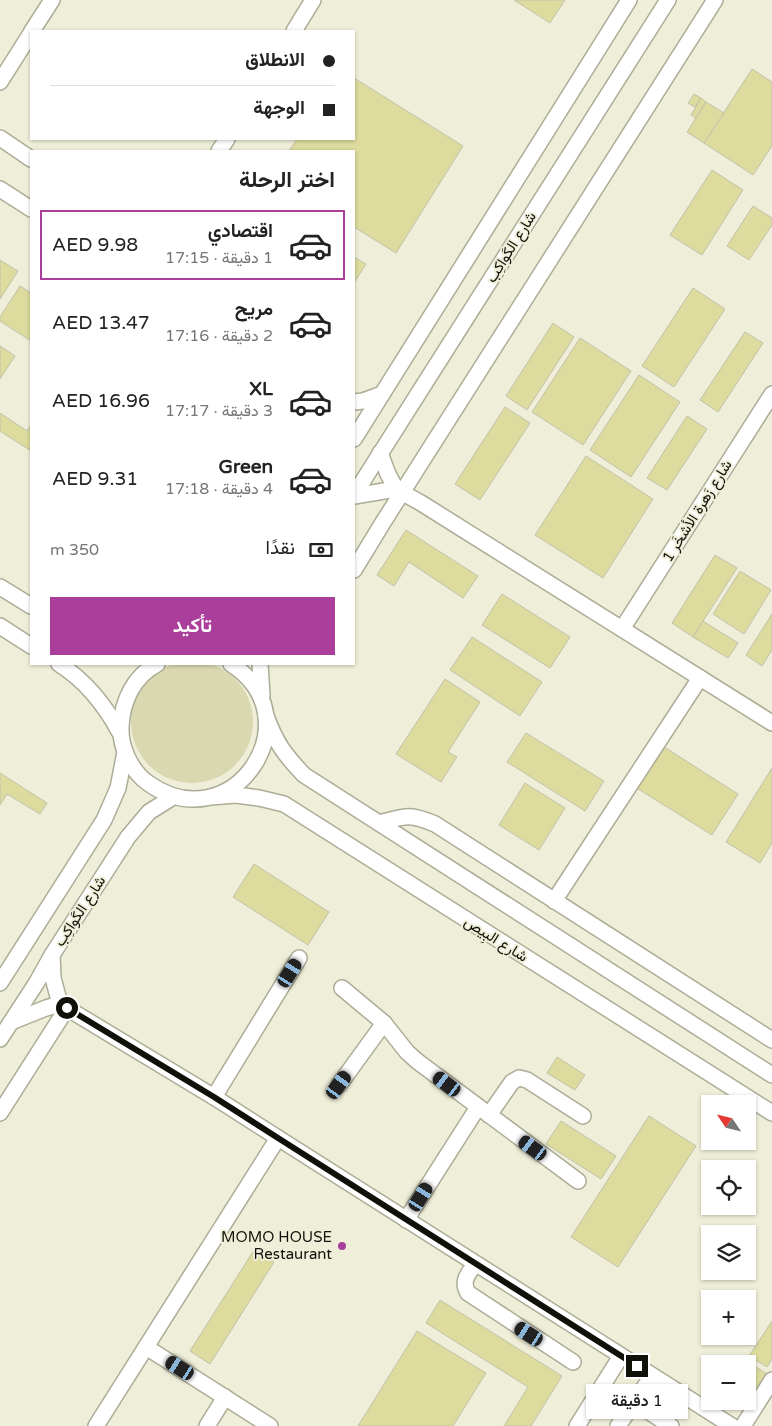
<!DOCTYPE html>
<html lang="ar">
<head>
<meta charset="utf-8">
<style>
  :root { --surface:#fff; --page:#f6f6f6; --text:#222; --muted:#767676; --line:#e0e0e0; --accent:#ab3d9b }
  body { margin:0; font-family:"Varela Round",Vazirmatn,sans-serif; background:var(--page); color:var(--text); direction:rtl; height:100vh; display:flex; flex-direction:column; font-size:19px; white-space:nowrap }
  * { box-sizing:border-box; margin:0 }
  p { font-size:16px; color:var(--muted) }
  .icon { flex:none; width:28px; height:28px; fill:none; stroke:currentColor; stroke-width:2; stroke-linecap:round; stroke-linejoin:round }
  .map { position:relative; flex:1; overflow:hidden; direction:ltr }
  .details { position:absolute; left:30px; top:150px; width:325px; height:515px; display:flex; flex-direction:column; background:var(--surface); border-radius:0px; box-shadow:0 1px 4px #0004; direction:rtl }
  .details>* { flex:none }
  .guide { position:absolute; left:30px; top:30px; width:325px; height:110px; border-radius:0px; box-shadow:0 1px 4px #0004; direction:rtl; display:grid; align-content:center; height:110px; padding:0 20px; background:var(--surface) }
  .needle { width:32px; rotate:305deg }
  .buttons { position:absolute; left:701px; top:1095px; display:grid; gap:10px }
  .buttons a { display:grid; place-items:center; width:55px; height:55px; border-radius:0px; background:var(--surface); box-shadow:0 1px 4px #0004; font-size:25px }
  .end { position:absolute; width:22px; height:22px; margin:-11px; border:6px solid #111009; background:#fff; box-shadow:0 0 0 2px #fff }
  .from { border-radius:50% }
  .bubble { position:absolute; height:35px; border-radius:0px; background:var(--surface); box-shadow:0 1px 4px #0004; font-size:16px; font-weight:600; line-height:35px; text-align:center; direction:rtl }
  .car { position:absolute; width:15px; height:30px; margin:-15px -8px; border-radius:6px; box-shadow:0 0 4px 1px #0007; background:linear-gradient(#222 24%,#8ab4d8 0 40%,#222 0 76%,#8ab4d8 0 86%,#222 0) }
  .guide b { display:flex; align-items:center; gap:18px; height:48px; font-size:19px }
  .guide b+b { border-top:1px solid var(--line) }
  .guide i { width:12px; height:12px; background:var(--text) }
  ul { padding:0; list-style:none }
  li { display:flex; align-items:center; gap:15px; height:70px; margin:0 10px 8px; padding:0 10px; border:2px solid transparent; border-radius:0px }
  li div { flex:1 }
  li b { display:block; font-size:19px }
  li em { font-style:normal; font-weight:600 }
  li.active { border-color:var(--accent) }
  li>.icon { width:45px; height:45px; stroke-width:1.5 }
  h2 { padding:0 20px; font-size:22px; line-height:60px }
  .pay { display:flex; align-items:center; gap:12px; height:55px; padding:0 20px; font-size:19px }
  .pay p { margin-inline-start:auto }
  .primary-button { display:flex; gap:10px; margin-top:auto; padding:10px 20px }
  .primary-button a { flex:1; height:58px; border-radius:0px; background:var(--accent); color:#fff; font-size:20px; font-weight:600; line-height:58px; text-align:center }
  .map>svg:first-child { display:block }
  .green { fill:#d9d8b0 }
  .building { fill:#dddb9d; stroke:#c2c1ac }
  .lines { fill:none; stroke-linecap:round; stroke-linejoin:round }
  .minor-casing { stroke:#acac97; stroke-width:18 }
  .minor { stroke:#fff; stroke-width:15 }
  .route { stroke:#111009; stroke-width:6 }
  .poi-dot { fill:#ab3d9b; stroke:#efefd9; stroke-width:2 }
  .labels { text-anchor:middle; stroke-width:4; stroke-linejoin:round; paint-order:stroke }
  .street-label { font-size:15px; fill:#111009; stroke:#efefd9 }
  .poi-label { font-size:15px; fill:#111009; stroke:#efefd9; text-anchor:end }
</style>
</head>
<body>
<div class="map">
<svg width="772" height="1426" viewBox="0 0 772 1426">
  <rect width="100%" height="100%" fill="#efefd9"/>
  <circle class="green" cx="192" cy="722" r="61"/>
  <g class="building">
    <path d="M514 0H565L550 23Z"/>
    <path d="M752 69 772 82V146L753 175 704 143Z"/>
    <path d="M354 78 463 146 396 253 354 227V151H289L297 139H354Z"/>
    <path d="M694 94 701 98 695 107 688 103Z"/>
    <path d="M701 98 706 102 696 118 691 115Z"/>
    <path d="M706 102 724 113 704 143 687 132Z"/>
    <path d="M712 170 743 190 702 255 670 235Z"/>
    <path d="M753 206 772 218V225L749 260 727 246Z"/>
    <path d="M354 257 366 264 354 283Z"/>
    <path d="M0 260 18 271 0 299Z"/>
    <path d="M20 286 31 293V341L0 321V317Z"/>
    <path d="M693 288 725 309 674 387 642 366Z"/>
    <path d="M553 323 574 337 527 410 506 396Z"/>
    <path d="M745 332 763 343 718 412 700 400Z"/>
    <path d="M580 338 631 371 583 445 532 412Z"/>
    <path d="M0 346 15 356 0 379Z"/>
    <path d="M639 375 680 402 631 477 590 450Z"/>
    <path d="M505 407 530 423 480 500 455 484Z"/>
    <path d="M0 413 27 431 31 425V451L0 431Z"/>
    <path d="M687 416 707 429 667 490 647 478Z"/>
    <path d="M586 456 653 499 603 578 535 535Z"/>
    <path d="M406 530 478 576 463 598 409 562 394 586 377 575Z"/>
    <path d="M715 555 737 568 693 637 672 623Z"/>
    <path d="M740 571 771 590 744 634 713 614Z"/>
    <path d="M502 594 570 637 550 668 482 625Z"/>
    <path d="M772 614V650L762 666 746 655Z"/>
    <path d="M703 621 738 643 728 658 693 637Z"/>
    <path d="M472 637 542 682 520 716 450 670Z"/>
    <path d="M445 679 480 702 448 752 457 757 441 782 396 754Z"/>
    <path d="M526 733 604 781 585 811 507 762Z"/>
    <path d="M661 745 738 794 712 835 635 787Z"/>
    <path d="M772 768V843L760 863 726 842Z"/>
    <path d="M0 773 47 803 40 814 7 794 0 805Z"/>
    <path d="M525 783 565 808 539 850 499 825Z"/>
    <path d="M254 864 329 912 308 945 233 897Z"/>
    <path d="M557 1057 585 1075 575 1090 547 1073Z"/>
    <path d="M649 1116 696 1146 618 1267 571 1237Z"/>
    <path d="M561 1121 616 1156 601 1179 546 1144Z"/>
    <path d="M254 1250 274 1262 210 1364 190 1351Z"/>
    <path d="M440 1300 562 1376 531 1426H504L528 1387 426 1323Z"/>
    <path d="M772 1321V1359L767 1367 749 1356Z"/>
    <path d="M417 1331 486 1373 453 1426H358Z"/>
    <path d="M741 1357 767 1374 755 1392 748 1387V1364H736Z"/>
  </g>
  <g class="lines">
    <defs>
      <g id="minor">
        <path d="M32 31 52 0"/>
        <path d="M294 31 313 0"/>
        <path d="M0 82 31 33"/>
        <path d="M0 138 31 159"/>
        <path d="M219 151 227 139"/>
        <path d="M0 189 31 209"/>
        <path d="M354 402 363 401 382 394"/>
        <path d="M354 439 629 0"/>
        <path d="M380 453 388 474 396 489 421 503 772 723"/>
        <path d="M354 495 668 0"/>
        <path d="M354 496 396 489"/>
        <path d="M354 570 382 524 715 0"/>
        <path d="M0 587 31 606"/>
        <path d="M0 626 31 646"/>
        <path d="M622 629 772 394"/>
        <path d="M59 664C86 681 105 705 120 733"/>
        <path d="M157 664C134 676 122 701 121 727 120 747 131 771 148 783 232 843 316 719 231 664"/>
        <path d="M260 664 262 696"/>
        <path d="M266 716C276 743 284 754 304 775L772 1075"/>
        <path d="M210 797 236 795 259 798 284 804 772 1113"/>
        <path d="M379 823C405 816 409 813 435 824L772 1040"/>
        <path d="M554 901 700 678"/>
        <path d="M52 955 53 978 60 1004 214 1097 278 1138 732 1426"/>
        <path d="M0 983 104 820 118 788 125 752"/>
        <path d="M342 988 384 1023 407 1052 417 1061 578 1181"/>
        <path d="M11 1022 46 1008 60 1004"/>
        <path d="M0 1039 37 982 52 955 128 837 149 812 173 797"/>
        <path d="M339 1085 384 1023"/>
        <path d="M214 1097 299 958"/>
        <path d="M0 1113 67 1008"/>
        <path d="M489 1115 512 1082 519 1078 527 1080 583 1116"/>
        <path d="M406 1220 478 1107"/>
        <path d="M475 1264C468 1274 461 1281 468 1293L573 1362"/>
        <path d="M146 1347 270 1426"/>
        <path d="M634 1402 671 1426"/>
        <path d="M96 1426 278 1138"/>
        <path d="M207 1426 225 1397"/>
        <path d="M577 1426 621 1356"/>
        <path d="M618 1426 652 1376"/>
        <path d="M743 1426 772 1380"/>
      </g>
    </defs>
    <use href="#minor" class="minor-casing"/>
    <use href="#minor" class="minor"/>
  </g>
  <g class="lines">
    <path class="route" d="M67 1008 214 1097 278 1138 637 1366"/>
  </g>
  <circle class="poi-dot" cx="342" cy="1246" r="5"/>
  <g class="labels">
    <g class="street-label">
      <text transform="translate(511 247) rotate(-58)" y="5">شارع الكَواكِب</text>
      <text transform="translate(697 511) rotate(-58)" y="5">شارع زَهرة الأشخَر 1</text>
      <text transform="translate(80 911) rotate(-57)" y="5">شارع الكَواكِب</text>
      <text transform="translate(496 939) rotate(32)" y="5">شارع البِيص</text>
    </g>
    <g class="poi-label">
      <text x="332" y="1242">MOMO HOUSE<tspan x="332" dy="17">Restaurant</tspan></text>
    </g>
  </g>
</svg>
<div class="buttons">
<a><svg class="needle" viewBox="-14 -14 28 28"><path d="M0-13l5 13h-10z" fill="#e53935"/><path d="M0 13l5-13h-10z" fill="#767676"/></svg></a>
<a><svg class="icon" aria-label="locate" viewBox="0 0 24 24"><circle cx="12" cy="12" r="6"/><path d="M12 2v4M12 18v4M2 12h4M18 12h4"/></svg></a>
<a><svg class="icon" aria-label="layers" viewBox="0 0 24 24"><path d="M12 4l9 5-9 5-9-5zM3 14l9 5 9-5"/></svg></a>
<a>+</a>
<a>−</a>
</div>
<i class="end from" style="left:67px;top:1008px"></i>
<i class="end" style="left:637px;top:1366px"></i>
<div class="bubble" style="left:586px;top:1384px;width:102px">1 دقيقة</div>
<i class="car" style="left:290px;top:973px;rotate:32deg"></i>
<i class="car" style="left:447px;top:1084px;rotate:307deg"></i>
<i class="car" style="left:339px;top:1085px;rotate:36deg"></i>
<i class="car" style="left:533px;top:1148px;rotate:306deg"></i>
<i class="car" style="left:421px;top:1197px;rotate:32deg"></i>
<i class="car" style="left:529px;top:1334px;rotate:303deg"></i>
<i class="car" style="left:180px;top:1368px;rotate:302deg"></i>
<div class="guide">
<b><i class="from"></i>الانطلاق</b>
<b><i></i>الوجهة</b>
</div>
<section class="details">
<h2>اختر الرحلة</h2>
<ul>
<li class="active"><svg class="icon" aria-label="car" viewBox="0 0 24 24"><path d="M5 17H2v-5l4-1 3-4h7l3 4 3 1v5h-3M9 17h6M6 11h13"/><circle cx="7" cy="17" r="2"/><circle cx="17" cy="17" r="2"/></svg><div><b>اقتصادي</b><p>1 دقيقة · 17:15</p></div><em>AED 9.98</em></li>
<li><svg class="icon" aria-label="car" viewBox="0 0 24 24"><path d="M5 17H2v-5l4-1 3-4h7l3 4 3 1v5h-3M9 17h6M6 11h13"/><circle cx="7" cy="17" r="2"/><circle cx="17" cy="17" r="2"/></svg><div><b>مريح</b><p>2 دقيقة · 17:16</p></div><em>AED 13.47</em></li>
<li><svg class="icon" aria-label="car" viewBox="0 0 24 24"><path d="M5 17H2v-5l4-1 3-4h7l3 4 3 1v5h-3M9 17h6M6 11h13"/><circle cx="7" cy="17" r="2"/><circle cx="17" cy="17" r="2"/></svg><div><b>XL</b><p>3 دقيقة · 17:17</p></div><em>AED 16.96</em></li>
<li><svg class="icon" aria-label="car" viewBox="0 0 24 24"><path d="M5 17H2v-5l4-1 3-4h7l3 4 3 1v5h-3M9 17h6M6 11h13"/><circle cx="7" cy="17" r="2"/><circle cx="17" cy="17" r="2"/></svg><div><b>Green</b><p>4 دقيقة · 17:18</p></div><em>AED 9.31</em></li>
</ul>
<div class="pay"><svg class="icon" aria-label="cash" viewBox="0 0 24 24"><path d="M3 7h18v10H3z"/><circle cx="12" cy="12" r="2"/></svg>نقدًا<p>350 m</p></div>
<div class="primary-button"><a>تأكيد</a></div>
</section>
</div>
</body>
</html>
